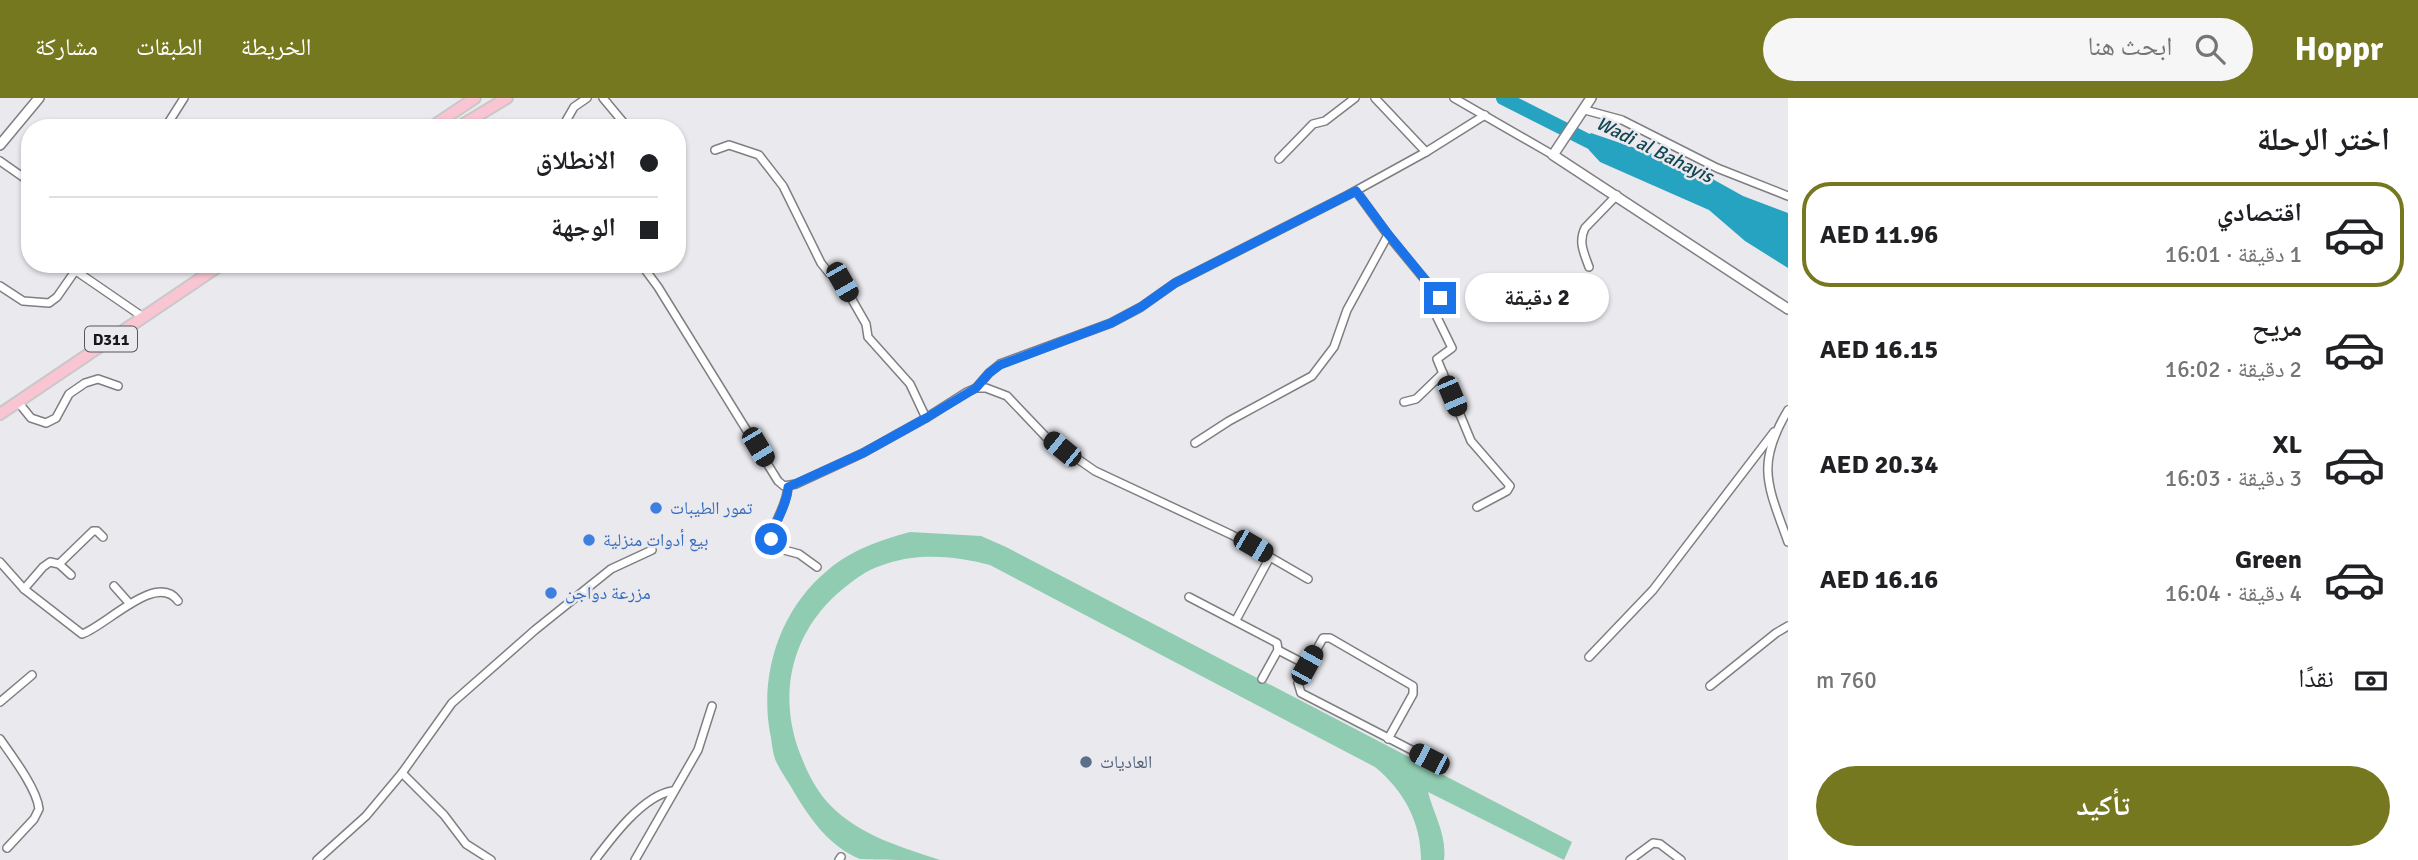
<!DOCTYPE html>
<html lang="ar">
<head>
<meta charset="utf-8">
<style>
  :root { --surface:#fff; --page:#f6f6f6; --text:#202124; --muted:#757577; --line:#e0e0e0; --accent:#76781f }
  body { margin:0; font-family:Signika,"Noto Naskh Arabic",sans-serif; background:var(--page); color:var(--text); direction:rtl; height:100vh; display:flex; flex-direction:column; font-size:26px; white-space:nowrap }
  * { box-sizing:border-box; margin:0 }
  p { font-size:23px; color:var(--muted) }
  .icon { flex:none; width:38px; height:38px; fill:none; stroke:currentColor; stroke-width:2; stroke-linecap:round; stroke-linejoin:round }
  .map { position:relative; flex:1; overflow:hidden; direction:ltr }
  .details { display:flex; flex-direction:column; background:var(--surface); width:630px }
  .details>* { flex:none }
  .banner { position:absolute; left:21px; top:21px; width:665px; height:154px; border-radius:28px; box-shadow:0 2px 5px #0004; direction:rtl; display:grid; align-content:center; height:154px; padding:0 28px; background:var(--surface) }
  .end { position:absolute; width:32px; height:32px; margin:-16px; border:9px solid #1a73e8; background:#fff; box-shadow:0 0 0 4px #fff }
  .from { border-radius:50% }
  .bubble { position:absolute; height:49px; border-radius:24px; background:var(--surface); box-shadow:0 2px 5px #0004; font-size:23px; font-weight:800; line-height:49px; text-align:center; direction:rtl }
  .car { position:absolute; width:21px; height:42px; margin:-21px -10px; border-radius:9px; box-shadow:0 0 5px 2px #0007; background:linear-gradient(#222 24%,#8ab4d8 0 40%,#222 0 76%,#8ab4d8 0 86%,#222 0) }
  .banner b { display:flex; align-items:center; gap:24px; height:66px; font-size:26px }
  .banner b+b { border-top:2px solid var(--line) }
  .banner i { width:18px; height:18px; background:var(--text) }
  ul { padding:0; list-style:none }
  li { display:flex; align-items:center; gap:21px; height:105px; margin:0 14px 10px; padding:0 14px; border:4px solid transparent; border-radius:28px }
  li div { flex:1 }
  li b { display:block; font-size:26px }
  li em { font-style:normal; font-weight:800 }
  li.current { border-color:var(--accent) }
  li>.icon { width:63px; height:63px; stroke-width:1.5 }
  h2 { padding:0 28px; font-size:32px; line-height:84px }
  .pay { display:flex; align-items:center; gap:18px; height:77px; padding:0 28px; font-size:26px }
  .pay p { margin-inline-start:auto }
  .action { display:flex; gap:14px; margin-top:auto; padding:14px 28px }
  .action a { flex:1; height:80px; border-radius:42px; background:var(--accent); color:#fff; font-size:28px; font-weight:800; line-height:80px; text-align:center }
  header { display:flex; align-items:center; gap:42px; box-sizing:border-box; height:98px; padding:0 35px; background:var(--accent); color:#fff }
  header strong { font-size:33px }
  nav { display:flex; gap:38px; margin-inline-start:auto; font-size:24px }
  .search { width:490px; height:63px; background:var(--page); display:flex; align-items:center; gap:18px; box-sizing:border-box; padding:0 24px; border-radius:38px; color:var(--muted); font-size:26px }
  main { display:flex; flex:1; min-height:0 }
  .map>svg:first-child { display:block }
  .green { fill:#90ccb1 }
  .water { fill:#26a3c1 }
  .lines { fill:none; stroke-linecap:round; stroke-linejoin:round }
  .river { stroke:#26a3c1; stroke-width:14 }
  .minor-casing { stroke:#7f7f83; stroke-width:10 }
  .tertiary-casing { stroke:#7f7f83; stroke-width:12 }
  .primary-casing { stroke:#c8c8c8; stroke-width:14 }
  .minor { stroke:#fff; stroke-width:7 }
  .tertiary { stroke:#fff; stroke-width:9 }
  .primary { stroke:#f9c5d2; stroke-width:10 }
  .route { stroke:#1a73e8; stroke-width:9 }
  .shop-dot { fill:#3f7fe0; stroke:#eae9ee; stroke-width:2.5 }
  .service-dot { fill:#5c6f8a; stroke:#eae9ee; stroke-width:2.5 }
  .labels { text-anchor:middle; stroke-width:5; stroke-linejoin:round; paint-order:stroke }
  .shield { fill:#eae9ee; stroke:#57575a; stroke-width:2 }
  .shield-label { font-size:16px; font-weight:bold; fill:#18181a }
  .shop-label { font-size:18px; fill:#366cbe; stroke:#eae9ee; text-anchor:start }
  .service-label { font-size:18px; fill:#4e5e75; stroke:#eae9ee; text-anchor:start }
  .water-label { font-size:19px; font-style:italic; fill:#134552; stroke:#eae9ee }
</style>
</head>
<body>
<header>
<strong>Hoppr</strong>
<div class="search"><svg class="icon" aria-label="search" viewBox="0 0 24 24"><circle cx="10" cy="10" r="6"/><path d="M15 15l6 6"/></svg>ابحث هنا</div>
<nav><a>الخريطة</a><a>الطبقات</a><a>مشاركة</a></nav>
</header>
<main>
<section class="details">
<h2>اختر الرحلة</h2>
<ul>
<li class="current"><svg class="icon" aria-label="car" viewBox="0 0 24 24"><path d="M5 17H2v-5l4-1 3-4h7l3 4 3 1v5h-3M9 17h6M6 11h13"/><circle cx="7" cy="17" r="2"/><circle cx="17" cy="17" r="2"/></svg><div><b>اقتصادي</b><p>1 دقيقة · 16:01</p></div><em>AED 11.96</em></li>
<li><svg class="icon" aria-label="car" viewBox="0 0 24 24"><path d="M5 17H2v-5l4-1 3-4h7l3 4 3 1v5h-3M9 17h6M6 11h13"/><circle cx="7" cy="17" r="2"/><circle cx="17" cy="17" r="2"/></svg><div><b>مريح</b><p>2 دقيقة · 16:02</p></div><em>AED 16.15</em></li>
<li><svg class="icon" aria-label="car" viewBox="0 0 24 24"><path d="M5 17H2v-5l4-1 3-4h7l3 4 3 1v5h-3M9 17h6M6 11h13"/><circle cx="7" cy="17" r="2"/><circle cx="17" cy="17" r="2"/></svg><div><b>XL</b><p>3 دقيقة · 16:03</p></div><em>AED 20.34</em></li>
<li><svg class="icon" aria-label="car" viewBox="0 0 24 24"><path d="M5 17H2v-5l4-1 3-4h7l3 4 3 1v5h-3M9 17h6M6 11h13"/><circle cx="7" cy="17" r="2"/><circle cx="17" cy="17" r="2"/></svg><div><b>Green</b><p>4 دقيقة · 16:04</p></div><em>AED 16.16</em></li>
</ul>
<div class="pay"><svg class="icon" aria-label="cash" viewBox="0 0 24 24"><path d="M3 7h18v10H3z"/><circle cx="12" cy="12" r="2"/></svg>نقدًا<p>760 m</p></div>
<div class="action"><a>تأكيد</a></div>
</section>
<div class="map">
<svg width="1788" height="762" viewBox="0 0 1788 762">
  <rect width="100%" height="100%" fill="#eae9ee"/>
  <path class="green" d="M910 434 981 438 1006 449 1572 744 1564 762 1428 694C1434 717 1447 737 1444 762H1421C1421 724 1404 693 1375 669L990 467C954 458 916 454 880 468 867 472 854 482 844 490 793 531 777 593 799 653 807 674 816 693 831 708 861 738 901 749 940 762 925 762 871 762 860 761 829 748 811 722 794 694 788 683 780 673 775 661 773 655 772 647 771 640 758 579 779 512 828 472 851 452 881 442 910 434Z"/>
  <path class="water" d="M1591 35 1691 69 1743 98 1788 115V170L1745 143 1709 112 1600 64 1589 52 1585 41Z"/>
  <g class="lines">
    <path class="river" d="M1503 0 1602 50"/>
    <defs>
      <g id="minor">
        <path d="M603 0 628 30"/>
        <path d="M1375 0 1426 54"/>
        <path d="M1454 0 1553 57"/>
        <path d="M1585 12 1622 22 1717 70 1788 98"/>
        <path d="M165 30 184 0"/>
        <path d="M562 30 574 9 587 0"/>
        <path d="M715 52 729 47 759 57 783 88 821 165 829 175 842 184 866 226 868 239 910 286 926 320"/>
        <path d="M1279 61 1313 26 1325 23 1355 0"/>
        <path d="M0 63 30 84"/>
        <path d="M1356 93 1388 137 1440 200 1432 209 1452 250 1437 261 1471 343 1510 388 1507 393 1477 409"/>
        <path d="M641 166 658 189 778 383 784 388 796 386 863 355 926 320 967 294 976 290H986L1007 298 1046 339 1095 373 1232 437 1308 481"/>
        <path d="M1589 169C1584 155 1578 144 1585 130L1617 97"/>
        <path d="M76 173 143 219"/>
        <path d="M0 188 23 203 49 205 57 199 80 166"/>
        <path d="M976 290 989 275 1000 266 1111 225 1141 209 1175 185 1348 97 1426 54 1485 17"/>
        <path d="M18 304 31 320 46 325 56 320 69 296 85 285 98 281 118 288"/>
        <path d="M1404 304 1416 301 1443 275"/>
        <path d="M1788 312C1755 367 1768 388 1788 444"/>
        <path d="M1195 345 1229 323 1312 278 1334 249 1347 212 1388 137"/>
        <path d="M788 389C787 410 769 429 772 446L780 451 799 456 817 469"/>
        <path d="M0 464 24 491 82 536C106 528 157 473 178 503"/>
        <path d="M59 466 93 433H97L103 439"/>
        <path d="M114 488 130 506"/>
        <path d="M24 491 43 469 50 464 59 466 71 477"/>
        <path d="M1189 499 1277 545 1278 552 1262 581"/>
        <path d="M1236 522 1270 459"/>
        <path d="M1278 552 1307 567"/>
        <path d="M1589 559 1653 492 1774 334"/>
        <path d="M1710 588 1776 535 1788 528"/>
        <path d="M0 604 32 577"/>
        <path d="M0 641C12 658 37 691 39 711L34 721 7 750"/>
        <path d="M1388 641 1413 596V588L1330 540H1323L1298 585 1301 595 1429 661"/>
        <path d="M402 675 444 717 466 746 491 762"/>
        <path d="M317 762 366 718 402 675 452 605 535 532 611 471 652 452"/>
        <path d="M595 762C613 738 643 698 672 693"/>
        <path d="M635 762 698 652 712 608"/>
        <path d="M839 762 841 759"/>
        <path d="M1630 762 1653 745 1660 746 1681 762"/>
      </g>
      <g id="tertiary">
        <path d="M1591 0 1553 57 1788 211"/>
        <path d="M0 47 39 0"/>
      </g>
      <g id="primary">
        <path d="M430 30 475 0"/>
        <path d="M457 30 507 0"/>
        <path d="M0 316 222 166"/>
      </g>
    </defs>
    <use href="#minor" class="minor-casing"/>
    <use href="#tertiary" class="tertiary-casing"/>
    <use href="#primary" class="primary-casing"/>
    <use href="#minor" class="minor"/>
    <use href="#tertiary" class="tertiary"/>
    <use href="#primary" class="primary"/>
  </g>
  <g class="lines">
    <path class="route" d="M771 441C775 422 787 409 788 389L863 355 926 320 976 290 989 275 1000 267 1111 225 1141 209 1175 185 1356 93 1388 136 1440 200"/>
  </g>
  <g class="shop-dot">
    <circle cx="656" cy="410" r="7"/>
    <circle cx="589" cy="442" r="7"/>
    <circle cx="551" cy="495" r="7"/>
  </g>
  <circle class="service-dot" cx="1086" cy="664" r="7"/>
  <g class="labels">
    <rect class="shield" x="85" y="228.5" width="52" height="25" rx="5"/>
    <g class="shield-label">
      <text x="111" y="247">D311</text>
    </g>
    <g class="shop-label">
      <text x="670" y="416">تمور الطيبات</text>
      <text x="603" y="448">بيع أدوات منزلية</text>
      <text x="565" y="501">مزرعة دواجن</text>
    </g>
    <g class="service-label">
      <text x="1100" y="670">العاديات</text>
    </g>
    <g class="water-label">
      <text transform="translate(1655 51) rotate(26)" y="7">Wadi al Bahayis</text>
    </g>
  </g>
</svg>
<i class="end from" style="left:771px;top:441px"></i>
<i class="end" style="left:1440px;top:200px"></i>
<div class="bubble" style="left:1465px;top:175px;width:144px">2 دقيقة</div>
<i class="car" style="left:842px;top:184px;rotate:150deg"></i>
<i class="car" style="left:1452px;top:298px;rotate:157deg"></i>
<i class="car" style="left:758px;top:349px;rotate:149deg"></i>
<i class="car" style="left:1062px;top:351px;rotate:309deg"></i>
<i class="car" style="left:1253px;top:448px;rotate:120deg"></i>
<i class="car" style="left:1307px;top:567px;rotate:29deg"></i>
<i class="car" style="left:1429px;top:661px;rotate:297deg"></i>
<div class="banner">
<b><i class="from"></i>الانطلاق</b>
<b><i></i>الوجهة</b>
</div>
</div>
</main>
</body>
</html>
